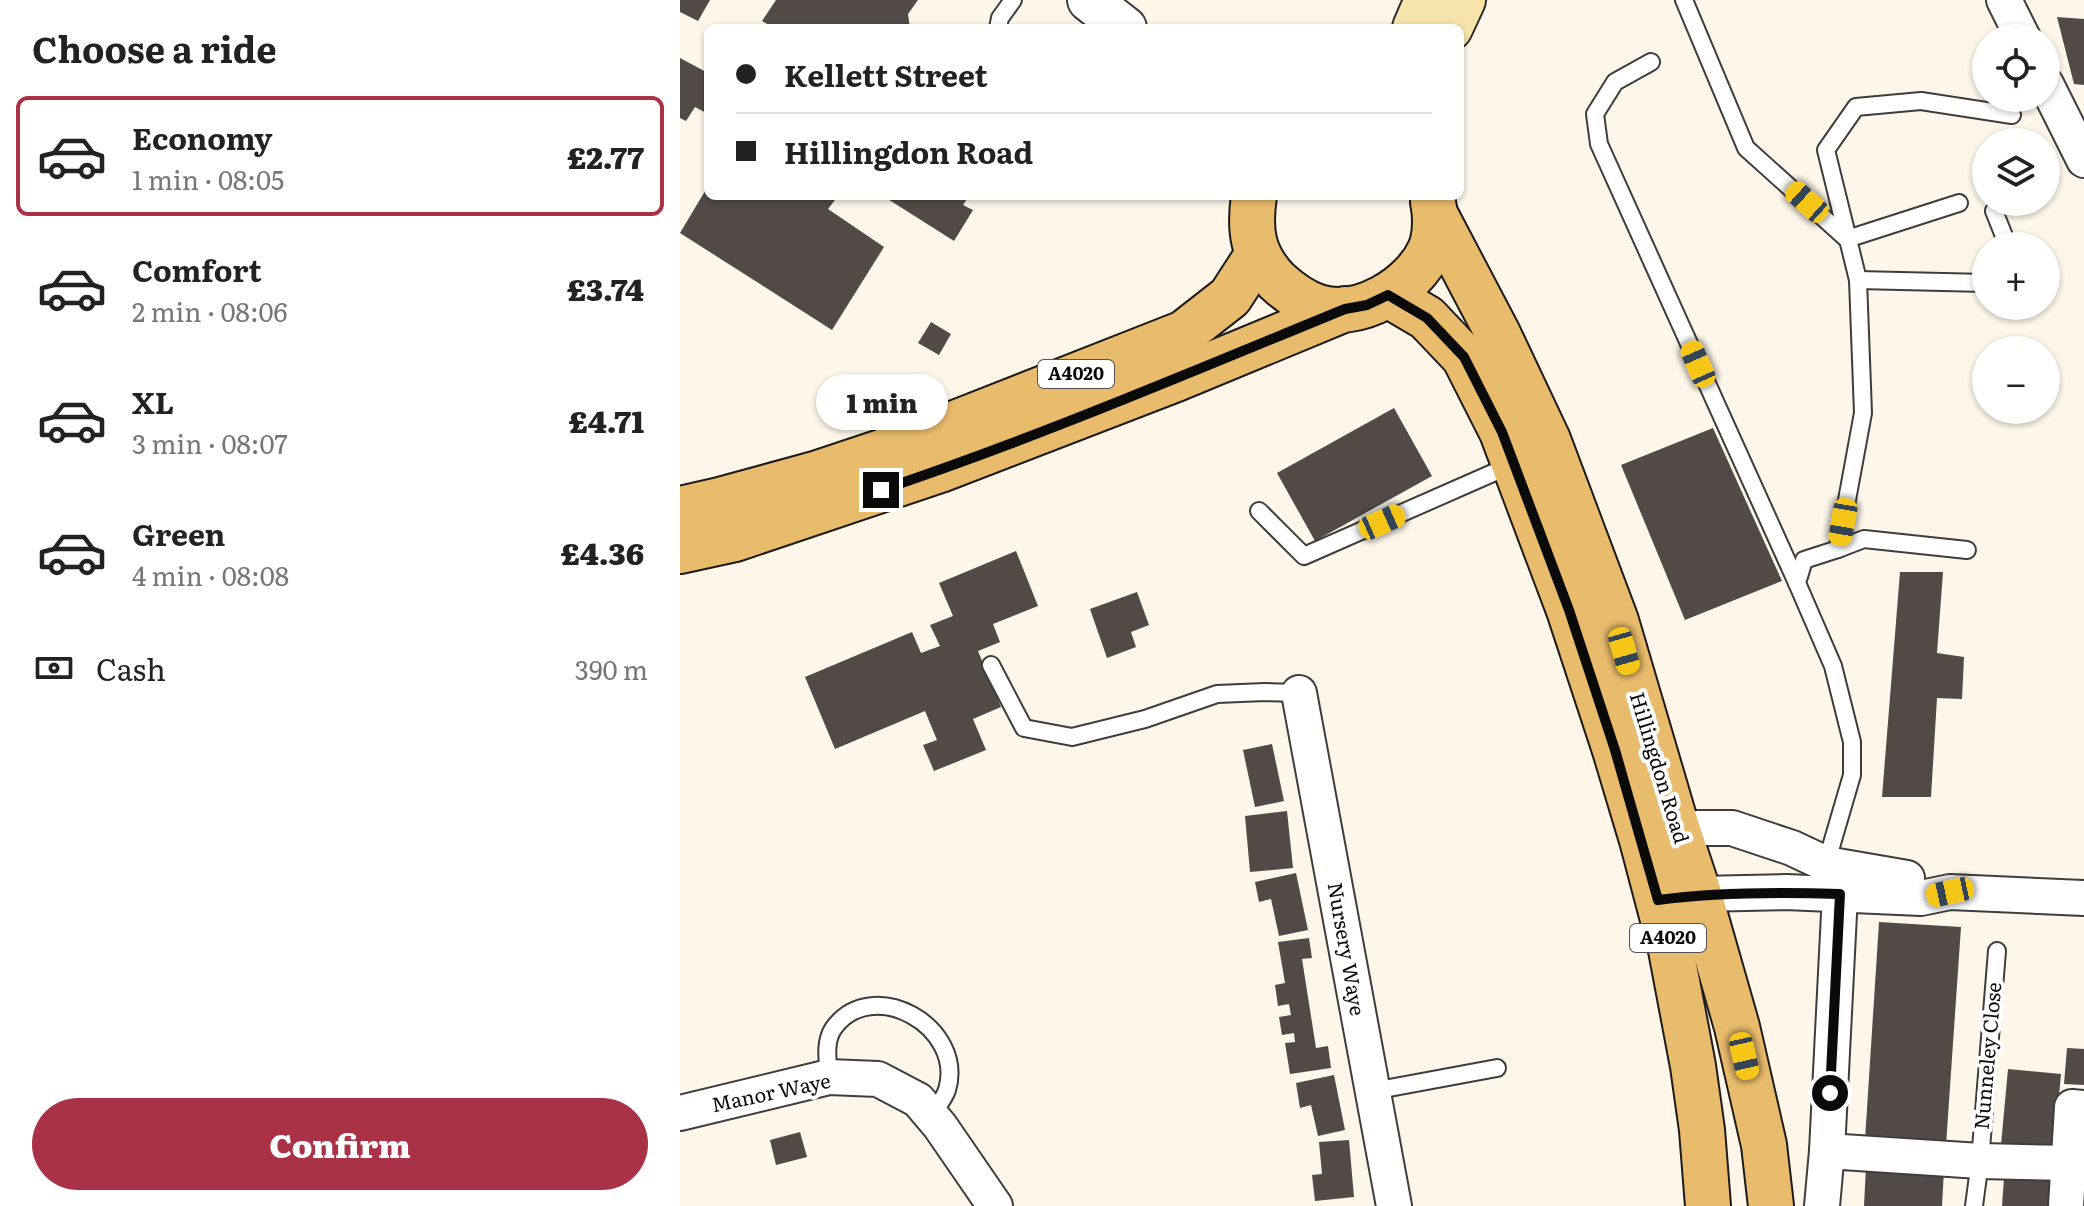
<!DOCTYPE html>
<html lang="en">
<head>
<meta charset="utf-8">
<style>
  :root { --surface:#fff; --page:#f2f2f2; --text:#222; --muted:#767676; --line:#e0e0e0; --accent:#a93247 }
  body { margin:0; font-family:Literata,serif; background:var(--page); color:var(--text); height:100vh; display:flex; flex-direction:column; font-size:30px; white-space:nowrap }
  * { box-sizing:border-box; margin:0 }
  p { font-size:26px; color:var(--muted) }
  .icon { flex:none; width:44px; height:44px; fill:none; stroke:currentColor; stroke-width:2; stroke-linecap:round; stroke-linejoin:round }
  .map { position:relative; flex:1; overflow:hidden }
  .sheet { display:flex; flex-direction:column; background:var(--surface); width:680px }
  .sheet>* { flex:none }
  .banner { position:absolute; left:24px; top:24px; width:760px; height:176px; border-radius:12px; box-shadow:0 2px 6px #0004; display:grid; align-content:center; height:176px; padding:0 32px; background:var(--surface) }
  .tools { position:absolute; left:1292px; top:24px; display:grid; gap:16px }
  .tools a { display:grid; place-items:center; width:88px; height:88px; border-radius:50%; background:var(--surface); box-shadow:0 2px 6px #0004; font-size:40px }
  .end { position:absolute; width:36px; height:36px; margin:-18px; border:10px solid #0a0a0a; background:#fff; box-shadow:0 0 0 4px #fff }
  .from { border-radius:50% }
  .bubble { position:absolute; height:56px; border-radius:28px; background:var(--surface); box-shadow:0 2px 6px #0004; font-size:26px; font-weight:800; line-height:56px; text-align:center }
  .car { position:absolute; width:24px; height:48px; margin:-24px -12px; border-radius:10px; box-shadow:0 0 6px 2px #0007; background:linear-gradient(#f5c518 24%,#345 0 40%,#f5c518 0 76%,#345 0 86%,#f5c518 0) }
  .banner b { display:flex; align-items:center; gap:28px; height:76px; font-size:30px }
  .banner b+b { border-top:2px solid var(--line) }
  .banner i { width:20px; height:20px; background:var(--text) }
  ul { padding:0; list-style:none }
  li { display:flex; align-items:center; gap:24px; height:120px; margin:0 16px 12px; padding:0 16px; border:4px solid transparent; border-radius:12px }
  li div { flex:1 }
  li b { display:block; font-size:30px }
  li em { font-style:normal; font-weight:800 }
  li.current { border-color:var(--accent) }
  li>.icon { width:72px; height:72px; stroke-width:1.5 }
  h2 { padding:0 32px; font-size:36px; line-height:96px }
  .pay { display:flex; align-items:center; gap:20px; height:88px; padding:0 32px; font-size:30px }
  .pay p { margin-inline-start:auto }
  .primary-button { display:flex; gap:16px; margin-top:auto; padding:16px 32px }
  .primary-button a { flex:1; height:92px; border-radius:48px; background:var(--accent); color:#fff; font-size:32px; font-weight:800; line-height:92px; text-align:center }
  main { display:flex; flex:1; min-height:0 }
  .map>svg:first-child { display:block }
  .building { fill:#514a47 }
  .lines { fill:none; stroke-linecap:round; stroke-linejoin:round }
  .service-casing { stroke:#3d3d3d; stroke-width:20 }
  .minor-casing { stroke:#3d3d3d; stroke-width:38 }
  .tertiary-casing { stroke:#3d3d3d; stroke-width:46 }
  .secondary-casing { stroke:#2c2c2c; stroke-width:48 }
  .primary-casing { stroke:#1b1b1b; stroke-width:48 }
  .service { stroke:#fff; stroke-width:16 }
  .minor { stroke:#fff; stroke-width:34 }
  .tertiary { stroke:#fff; stroke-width:42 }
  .secondary { stroke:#f6e4ab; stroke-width:44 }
  .primary { stroke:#e9bb6c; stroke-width:44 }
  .route { stroke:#0a0a0a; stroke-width:10 }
  .labels { text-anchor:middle; stroke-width:8; stroke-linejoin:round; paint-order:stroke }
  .shield { fill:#fff; stroke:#545454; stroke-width:2 }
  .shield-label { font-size:18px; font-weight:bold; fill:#0a0a0a }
  .street-label { font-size:20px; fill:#0a0a0a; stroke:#fff }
</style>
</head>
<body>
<main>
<section class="sheet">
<h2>Choose a ride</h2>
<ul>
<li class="current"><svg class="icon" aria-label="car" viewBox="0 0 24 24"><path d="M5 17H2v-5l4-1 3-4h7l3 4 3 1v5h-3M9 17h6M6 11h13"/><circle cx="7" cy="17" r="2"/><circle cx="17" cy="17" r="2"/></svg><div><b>Economy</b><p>1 min · 08:05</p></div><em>£2.77</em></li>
<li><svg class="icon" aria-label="car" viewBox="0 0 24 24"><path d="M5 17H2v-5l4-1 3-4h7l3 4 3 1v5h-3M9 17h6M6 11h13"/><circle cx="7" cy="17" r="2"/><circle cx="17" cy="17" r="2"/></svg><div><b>Comfort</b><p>2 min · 08:06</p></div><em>£3.74</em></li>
<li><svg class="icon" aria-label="car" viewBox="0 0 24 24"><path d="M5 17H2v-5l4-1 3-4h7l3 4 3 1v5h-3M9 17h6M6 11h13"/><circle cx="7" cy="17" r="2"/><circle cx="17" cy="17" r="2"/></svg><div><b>XL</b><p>3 min · 08:07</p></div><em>£4.71</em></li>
<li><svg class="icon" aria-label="car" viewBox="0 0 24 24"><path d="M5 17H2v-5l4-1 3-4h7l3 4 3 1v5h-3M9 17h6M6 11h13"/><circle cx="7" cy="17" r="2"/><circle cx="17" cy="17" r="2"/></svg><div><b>Green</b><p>4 min · 08:08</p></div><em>£4.36</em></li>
</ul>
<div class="pay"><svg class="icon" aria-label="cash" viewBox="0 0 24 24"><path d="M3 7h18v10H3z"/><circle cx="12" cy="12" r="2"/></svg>Cash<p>390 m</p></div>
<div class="primary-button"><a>Confirm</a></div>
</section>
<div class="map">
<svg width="1404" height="1206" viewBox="0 0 1404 1206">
  <rect width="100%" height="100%" fill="#fdf6e9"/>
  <g class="building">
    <path d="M0 0H30L18 21 0 12Z"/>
    <path d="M96 0H238L228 14 230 28H94L82 21Z"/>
    <path d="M1377 17 1404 19V85L1394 84Z"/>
    <path d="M0 58 28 73V114L15 107 6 121 0 118Z"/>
    <path d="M28 186V196H158L148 209 204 247 152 330 0 233Z"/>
    <path d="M203 196H289L283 205 293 210 274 241Z"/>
    <path d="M251 322 271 334 259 355 238 343Z"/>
    <path d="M714 408 752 476 635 541 597 473Z"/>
    <path d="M1033 428 1102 581 1005 620 941 465Z"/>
    <path d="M336 551 358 606 313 624 320 642 298 651 321 707 293 719 306 750 254 771 243 745 257 740 245 711 155 749 125 677 232 632 241 653 260 646 250 625 273 616 259 583Z"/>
    <path d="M1220 572H1263L1257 653 1284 657 1282 699 1257 698 1251 797H1202Z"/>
    <path d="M457 592 469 625 451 632 456 647 427 658 410 609Z"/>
    <path d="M592 744 604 801 575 807 563 750Z"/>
    <path d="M607 811 613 868 570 872 565 816Z"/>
    <path d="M616 873 628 930 599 936 591 899 579 902 575 882Z"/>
    <path d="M1199 922 1281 927 1266 1145 1185 1140Z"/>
    <path d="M629 938 632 958 622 959 636 1048 648 1046 651 1068 610 1074 605 1043 615 1042 614 1033 602 1035 599 1017 611 1015 609 1004 598 1006 595 985 605 983 598 942Z"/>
    <path d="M1387 1048 1404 1049V1085L1384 1084Z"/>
    <path d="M1328 1069 1381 1074 1374 1150 1321 1145Z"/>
    <path d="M654 1075 665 1130 638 1136 631 1105 620 1108 616 1083Z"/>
    <path d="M120 1132 127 1157 96 1165 90 1140Z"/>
    <path d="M669 1140 674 1197 635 1201 632 1175 642 1174 639 1142Z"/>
    <path d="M1186 1166 1264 1170 1262 1206H1184Z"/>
    <path d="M1324 1178 1373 1181 1372 1206H1322Z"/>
  </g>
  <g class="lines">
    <defs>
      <g id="service">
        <path d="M1004 0 1066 148 1167 239 1279 203"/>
        <path d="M318 28 320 18 333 0"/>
        <path d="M971 62 935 82 915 114 919 144 1117 583"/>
        <path d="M1314 211 1328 246"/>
        <path d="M1178 280 1306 283"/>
        <path d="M579 511 624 556 831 465"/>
        <path d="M1158 549 1184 539 1287 550"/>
        <path d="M311 665 344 728 392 737 465 719 537 694 585 692 619 693"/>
        <path d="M1146 864 1172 775V742L1153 666 1117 583 1124 560 1158 549 1183 413 1178 280 1146 150 1176 107 1241 101 1332 115"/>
        <path d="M149 1077C148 1062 144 1043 153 1029 191 974 286 1026 267 1090 264 1099 257 1107 251 1115"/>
        <path d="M693 1091 817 1068"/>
        <path d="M1294 1206 1300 1161 1317 951"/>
      </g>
      <g id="minor">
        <path d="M1324 0 1343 38"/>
        <path d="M1366 84 1404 160"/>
        <path d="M619 693 714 1206"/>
        <path d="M977 835 997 828H1052L1112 848 1146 864 1227 878"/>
        <path d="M995 898 1019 894 1106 892 1241 898 1270 892 1404 898"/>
        <path d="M0 1113 149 1077 198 1079 238 1100 260 1126 315 1206"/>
        <path d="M1147 1151 1300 1161 1388 1163"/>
        <path d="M1142 1206 1147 1151 1160 894"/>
        <path d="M1386 1206 1392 1107 1404 1108"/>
      </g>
      <path id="tertiary" d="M409 0 445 28"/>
      <g id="secondary">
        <path d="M735 28 747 0"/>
        <path d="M770 28 783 0"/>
      </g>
      <g id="primary">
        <path d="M574 196C569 230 572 255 597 281 609 292 622 302 638 307 679 320 733 288 750 250 756 236 756 216 753 202"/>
        <path d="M756 216 818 334 868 440 936 621 997 828 1019 894 1057 1027 1084 1145 1091 1206"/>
        <path d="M708 295 747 318 784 357 822 432 889 610 935 750 962 840 991 950 1013 1066 1022 1130 1028 1206"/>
        <path d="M0 509 40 500 135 474 204 451 504 333 550 297 578 254"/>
        <path d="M0 551 55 539 260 470 496 379 665 309"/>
      </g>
    </defs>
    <use href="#service" class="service-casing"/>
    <use href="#minor" class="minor-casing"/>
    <use href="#tertiary" class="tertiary-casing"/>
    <use href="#secondary" class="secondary-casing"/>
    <use href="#primary" class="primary-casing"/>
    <use href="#service" class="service"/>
    <use href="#minor" class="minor"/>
    <use href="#tertiary" class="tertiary"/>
    <use href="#secondary" class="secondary"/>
    <use href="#primary" class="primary"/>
  </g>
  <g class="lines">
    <path class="route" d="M201 490C359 437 511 372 665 309L687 305 708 295 747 318 784 357 822 432 889 610 935 750 978 900C1039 892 1099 892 1160 894L1150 1093"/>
  </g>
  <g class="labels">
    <g class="shield">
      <rect x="358" y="360" width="76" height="28" rx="6"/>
      <rect x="950" y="924" width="76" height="28" rx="6"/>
    </g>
    <g class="shield-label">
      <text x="396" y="380">A4020</text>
      <text x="988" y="944">A4020</text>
    </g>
    <g class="street-label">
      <text transform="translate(979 768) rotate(73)" y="7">Hillingdon Road</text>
      <text transform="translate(666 949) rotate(80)" y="7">Nursery Waye</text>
      <text transform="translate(1308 1056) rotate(-85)" y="7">Nunneley Close</text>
      <text transform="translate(91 1093) rotate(-12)" y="7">Manor Waye</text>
    </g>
  </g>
</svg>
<div class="tools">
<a><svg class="icon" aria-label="locate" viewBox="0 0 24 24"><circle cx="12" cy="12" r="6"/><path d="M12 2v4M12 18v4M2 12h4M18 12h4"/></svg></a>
<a><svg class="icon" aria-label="layers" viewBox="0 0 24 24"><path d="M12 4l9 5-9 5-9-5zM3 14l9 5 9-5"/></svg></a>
<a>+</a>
<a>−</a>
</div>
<i class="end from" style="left:1150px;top:1093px"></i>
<i class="end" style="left:201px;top:490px"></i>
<div class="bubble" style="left:136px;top:374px;width:132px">1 min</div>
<i class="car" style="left:1127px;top:202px;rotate:312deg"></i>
<i class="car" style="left:1018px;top:364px;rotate:336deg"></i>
<i class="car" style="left:702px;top:522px;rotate:66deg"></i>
<i class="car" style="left:1163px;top:522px;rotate:190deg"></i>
<i class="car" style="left:944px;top:651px;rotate:164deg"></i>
<i class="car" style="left:1270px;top:892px;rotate:258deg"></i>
<i class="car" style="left:1064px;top:1056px;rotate:167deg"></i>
<div class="banner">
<b><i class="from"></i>Kellett Street</b>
<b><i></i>Hillingdon Road</b>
</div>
</div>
</main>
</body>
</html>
